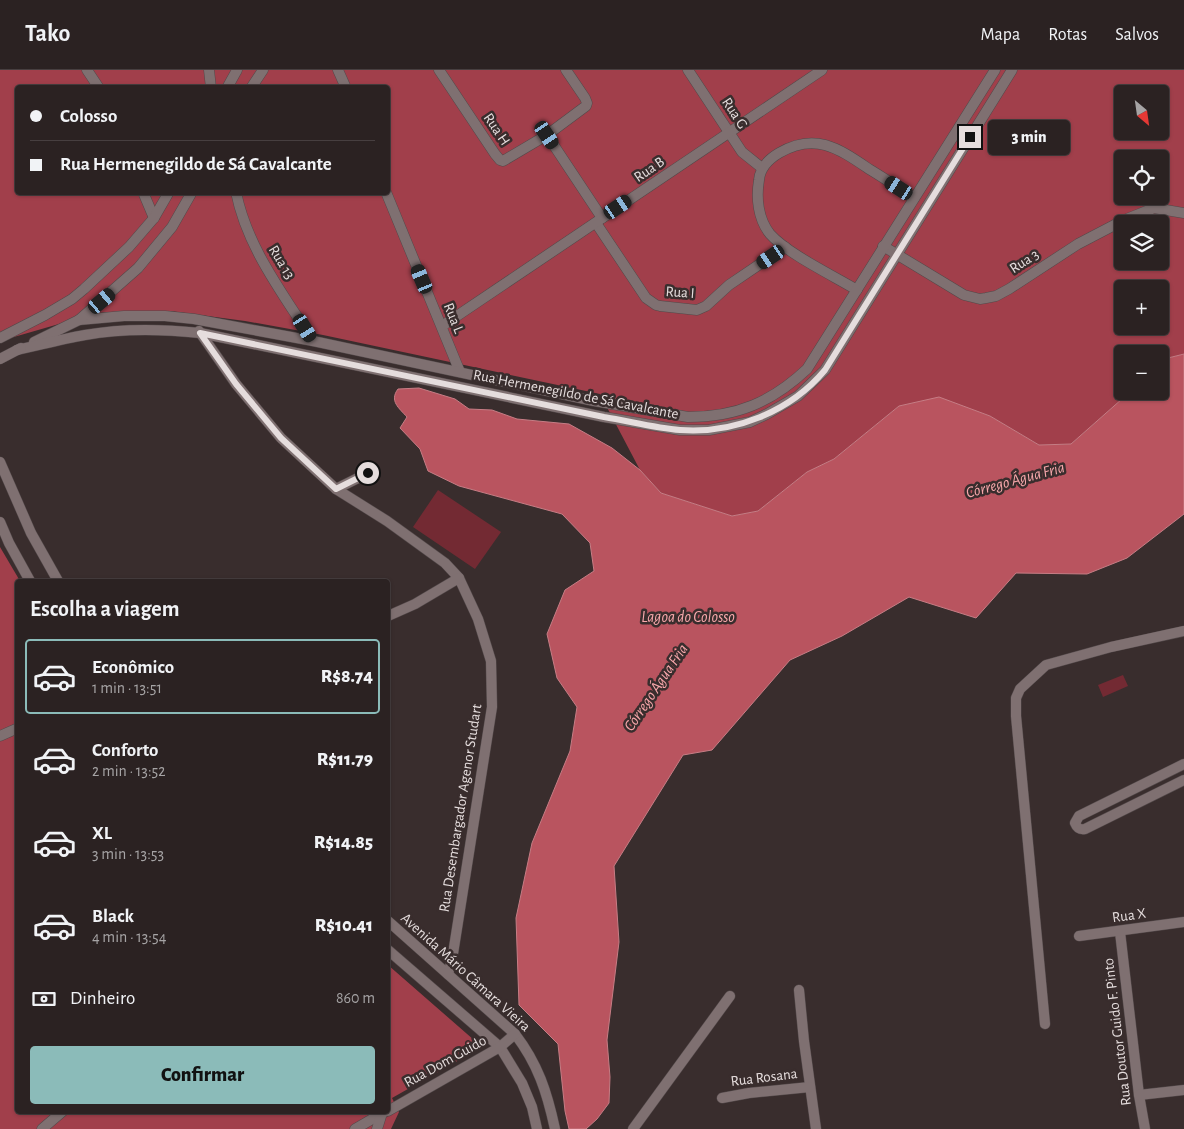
<!DOCTYPE html>
<html lang="pt">
<head>
<meta charset="utf-8">
<style>
  :root { --surface:#2b2222; --page:#332a2a; --text:#f1f3f6; --muted:#a6a4a5; --line:#473f40; --accent:#8bbbb9 }
  body { margin:0; font-family:"Alegreya Sans",sans-serif; background:var(--page); color:var(--text); height:100vh; display:flex; flex-direction:column; font-size:19px; white-space:nowrap }
  * { box-sizing:border-box; margin:0 }
  p { font-size:16px; color:var(--muted) }
  .icon { flex:none; width:28px; height:28px; fill:none; stroke:currentColor; stroke-width:2; stroke-linecap:round; stroke-linejoin:round }
  .map { position:relative; flex:1; overflow:hidden }
  .side { position:absolute; left:15px; top:509px; width:375px; height:535px; display:flex; flex-direction:column; background:var(--surface); border-radius:5px; box-shadow:0 1px 4px #0004,0 0 0 1px var(--line) }
  .side>* { flex:none }
  .top-card { position:absolute; left:15px; top:15px; width:375px; height:110px; border-radius:5px; box-shadow:0 1px 4px #0004,0 0 0 1px var(--line); display:grid; align-content:center; height:110px; padding:0 15px; background:var(--surface) }
  .needle { width:32px; rotate:151deg }
  .tools { position:absolute; left:1114px; top:15px; display:grid; gap:10px }
  .tools a { display:grid; place-items:center; width:55px; height:55px; border-radius:5px; background:var(--surface); box-shadow:0 1px 4px #0004,0 0 0 1px var(--line); font-size:25px }
  .end { position:absolute; width:22px; height:22px; margin:-11px; border:6px solid #e5dddd; background:#111; box-shadow:0 0 0 2px #111 }
  .from { border-radius:50% }
  .bubble { position:absolute; height:35px; border-radius:5px; background:var(--surface); box-shadow:0 1px 4px #0004,0 0 0 1px var(--line); font-size:16px; font-weight:800; line-height:35px; text-align:center }
  .car { position:absolute; width:15px; height:30px; margin:-15px -8px; border-radius:6px; box-shadow:0 0 4px 1px #0007; background:linear-gradient(#222 24%,#8ab4d8 0 40%,#222 0 76%,#8ab4d8 0 86%,#222 0) }
  .top-card b { display:flex; align-items:center; gap:18px; height:48px; font-size:19px }
  .top-card b+b { border-top:1px solid var(--line) }
  .top-card i { width:12px; height:12px; background:var(--text) }
  ul { padding:0; list-style:none }
  li { display:flex; align-items:center; gap:15px; height:75px; margin:0 10px 8px; padding:0 5px; border:2px solid transparent; border-radius:5px }
  li div { flex:1 }
  li b { display:block; font-size:19px }
  li em { font-style:normal; font-weight:800 }
  li.active { border-color:var(--accent) }
  li>.icon { width:45px; height:45px; stroke-width:1.5 }
  h2 { padding:0 15px; font-size:22px; line-height:60px }
  .pay { display:flex; align-items:center; gap:12px; height:55px; padding:0 15px; font-size:19px }
  .pay p { margin-inline-start:auto }
  .cta { display:flex; gap:10px; margin-top:auto; padding:10px 15px }
  .cta a { flex:1; height:58px; border-radius:5px; background:var(--accent); color:#111; font-size:20px; font-weight:800; line-height:58px; text-align:center }
  header { display:flex; align-items:center; gap:30px; box-sizing:border-box; height:70px; padding:0 25px; background:var(--surface); border-bottom:1px solid var(--line) }
  header strong { font-size:24px }
  nav { display:flex; gap:28px; margin-inline-start:auto; font-size:18px }
  .map>svg:first-child { display:block }
  .green { fill:#732a33 }
  .forest { fill:#a13f4b; fill-rule:evenodd }
  .water { fill:#b9545f; stroke:#c67d85 }
  .lines { fill:none; stroke-linecap:round; stroke-linejoin:round }
  .minor-casing { stroke:#53494a; stroke-width:11 }
  .minor { stroke:#7f7071; stroke-width:10 }
  .route { stroke:#e5dddd; stroke-width:6 }
  .labels { text-anchor:middle; stroke-width:5; stroke-linejoin:round; paint-order:stroke }
  .street-label { font-size:15px; fill:#e5dddd; stroke:#392d2d }
  .water-label { font-size:16px; font-style:italic; fill:#f9a8ac; stroke:#392d2d }
</style>
</head>
<body>
<header>
<strong>Tako</strong>
<nav><a>Mapa</a><a>Rotas</a><a>Salvos</a></nav>
</header>
<div class="map">
<svg width="1184" height="1059" viewBox="0 0 1184 1059">
  <rect width="100%" height="100%" fill="#392d2d"/>
  <g class="green">
    <path d="M438 420 501 462 475 499 413 457Z"/>
    <path d="M1123 605 1128 616 1103 627 1098 615Z"/>
  </g>
  <g class="forest">
    <path d="M0 0H1184V284L1160 290V284H1122V321H1131L1071 374 1039 375 990 346 939 328 899 336 834 389 807 402 758 441 732 446 661 423 640 400 600 324 323 265 245 251 170 241 97 243 0 271ZM18 18H388V122H18ZM1122 24H1160V61H1122ZM1122 89H1160V126H1122ZM1122 154H1160V191H1122ZM1122 219H1160V256H1122Z"/>
    <path d="M0 477 20 511H18V1041H388V895L482 977 392 1028 399 1042 391 1059H0Z"/>
  </g>
  <path class="water" d="M1184 284V444L1127 488 1087 504 1016 503 976 548 909 527 842 566 790 590 712 680 683 685 614 796 619 872 607 970 610 1007 609 1033 597 1049 586 1059H569L565 1041 558 974 519 935 516 848 532 773 570 681 577 637 557 608 547 564 565 520 594 501 590 473 562 444 459 416 428 401 420 379 400 358 407 347C399 338 389 331 398 319L419 318 455 329 469 339 492 340 517 349 569 354 612 378 640 400 661 423 732 446 758 441 807 402 834 389 899 336 939 327 990 346 1039 375 1071 374 1131 321H1160V290Z"/>
  <g class="lines">
    <defs>
      <g id="minor">
        <path d="M87 0 99 18"/>
        <path d="M209 0 211 18"/>
        <path d="M338 0 346 18"/>
        <path d="M439 0 495 84 500 90 503 91 547 65 586 36 587 33 585 28 566 0"/>
        <path d="M688 0 742 82 762 98"/>
        <path d="M227 18 237 0"/>
        <path d="M251 18 263 0"/>
        <path d="M547 65 602 148"/>
        <path d="M143 122 154 148"/>
        <path d="M236 122C247 178 284 225 313 271"/>
        <path d="M386 122 460 302"/>
        <path d="M596 153 646 228 656 235 660 236 697 240 706 236 729 215 785 177"/>
        <path d="M883 176 964 225 980 229 986 228 996 226 1009 219 1078 174 1124 150 1154 138 1184 143"/>
        <path d="M857 220C832 205 788 184 770 164 758 149 756 128 759 110 760 98 769 89 779 83 815 62 838 78 869 99 884 108 899 118 914 128"/>
        <path d="M79 250 124 246H165L194 249 313 271 594 331 688 347C737 347 772 332 807 299L995 0"/>
        <path d="M442 256 822 0"/>
        <path d="M199 261 236 314 281 368 336 419 387 451 445 493 459 508 478 549 491 591 492 637 452 890 448 904"/>
        <path d="M0 268 45 245 72 229 84 219 129 177 154 148 169 122"/>
        <path d="M34 272 79 250 138 198 172 157 192 122"/>
        <path d="M17 280C40 275 62 269 85 265 123 258 162 259 200 263L604 347 680 360H709L750 352 767 344 798 326 825 300 1012 0"/>
        <path d="M0 289 21 278"/>
        <path d="M0 392 31 463 58 511"/>
        <path d="M336 419 368 403"/>
        <path d="M0 452 9 473 30 511"/>
        <path d="M388 546 415 534 459 508"/>
        <path d="M0 666 18 658"/>
        <path d="M1184 694 1079 746 1075 753C1077 758 1079 760 1085 759L1184 710"/>
        <path d="M388 851 515 964C538 994 547 1022 555 1059"/>
        <path d="M1120 862 1139 1025 1145 1059"/>
        <path d="M1079 866 1184 852"/>
        <path d="M388 880 500 977 522 1013 532 1037 537 1059"/>
        <path d="M799 920 804 971 816 1059"/>
        <path d="M1045 954 1016 646V628L1020 619 1046 595 1111 577 1184 561"/>
        <path d="M1139 1025 1184 1020"/>
        <path d="M722 1028 749 1023 810 1017"/>
        <path d="M388 1041 500 977 515 964"/>
        <path d="M42 1059 63 1041"/>
        <path d="M355 1059 386 1041"/>
        <path d="M377 1059 382 1043"/>
        <path d="M633 1059 730 926"/>
      </g>
    </defs>
    <use href="#minor" class="minor-casing"/>
    <use href="#minor" class="minor"/>
  </g>
  <g class="lines">
    <path class="route" d="M368 403 336 419 281 368 236 314 200 263 604 347C629 351 655 358 680 360 734 364 790 342 825 300L970 67"/>
  </g>
  <g class="labels">
    <g class="street-label">
      <text transform="translate(735 43) rotate(57)" y="5">Rua G</text>
      <text transform="translate(497 59) rotate(56)" y="5">Rua H</text>
      <text transform="translate(649 99) rotate(-34)" y="5">Rua B</text>
      <text transform="translate(1024 191) rotate(-33)" y="5">Rua 3</text>
      <text transform="translate(282 192) rotate(59)" y="5">Rua 13</text>
      <text transform="translate(680 222) rotate(4)" y="5">Rua I</text>
      <text transform="translate(454 248) rotate(68)" y="5">Rua L</text>
      <text transform="translate(576 324) rotate(11)" y="5">Rua Hermenegildo de Sá Cavalcante</text>
      <text transform="translate(460 738) rotate(-81)" y="5">Rua Desembargador Agenor Studart</text>
      <text transform="translate(1129 845) rotate(-8)" y="5">Rua X</text>
      <text transform="translate(466 902) rotate(42)" y="5">Avenida Mário Câmara Vieira</text>
      <text transform="translate(1117 962) rotate(-97)" y="5">Rua Doutor Guido F. Pinto</text>
      <text transform="translate(445 991) rotate(-29)" y="5">Rua Dom Guido</text>
      <text transform="translate(764 1007) rotate(-7)" y="5">Rua Rosana</text>
    </g>
    <g class="water-label">
      <text transform="translate(1015 409) rotate(-15)" y="6">Córrego Água Fria</text>
      <text x="688" y="552">Lagoa do Colosso</text>
      <text transform="translate(655 617) rotate(-56)" y="6">Córrego Água Fria</text>
    </g>
  </g>
</svg>
<div class="tools">
<a><svg class="needle" viewBox="-14 -14 28 28"><path d="M0-13l5 13h-10z" fill="#e53935"/><path d="M0 13l5-13h-10z" fill="#a6a4a5"/></svg></a>
<a><svg class="icon" aria-label="locate" viewBox="0 0 24 24"><circle cx="12" cy="12" r="6"/><path d="M12 2v4M12 18v4M2 12h4M18 12h4"/></svg></a>
<a><svg class="icon" aria-label="layers" viewBox="0 0 24 24"><path d="M12 4l9 5-9 5-9-5zM3 14l9 5 9-5"/></svg></a>
<a>+</a>
<a>−</a>
</div>
<i class="end from" style="left:368px;top:403px"></i>
<i class="end" style="left:970px;top:67px"></i>
<div class="bubble" style="left:988px;top:50px;width:82px">3 min</div>
<i class="car" style="left:547px;top:65px;rotate:146deg"></i>
<i class="car" style="left:899px;top:118px;rotate:303deg"></i>
<i class="car" style="left:618px;top:137px;rotate:56deg"></i>
<i class="car" style="left:771px;top:187px;rotate:236deg"></i>
<i class="car" style="left:422px;top:209px;rotate:337deg"></i>
<i class="car" style="left:102px;top:231px;rotate:50deg"></i>
<i class="car" style="left:305px;top:258px;rotate:148deg"></i>
<div class="top-card">
<b><i class="from"></i>Colosso</b>
<b><i></i>Rua Hermenegildo de Sá Cavalcante</b>
</div>
<section class="side">
<h2>Escolha a viagem</h2>
<ul>
<li class="active"><svg class="icon" aria-label="car" viewBox="0 0 24 24"><path d="M5 17H2v-5l4-1 3-4h7l3 4 3 1v5h-3M9 17h6M6 11h13"/><circle cx="7" cy="17" r="2"/><circle cx="17" cy="17" r="2"/></svg><div><b>Econômico</b><p>1 min · 13:51</p></div><em>R$8.74</em></li>
<li><svg class="icon" aria-label="car" viewBox="0 0 24 24"><path d="M5 17H2v-5l4-1 3-4h7l3 4 3 1v5h-3M9 17h6M6 11h13"/><circle cx="7" cy="17" r="2"/><circle cx="17" cy="17" r="2"/></svg><div><b>Conforto</b><p>2 min · 13:52</p></div><em>R$11.79</em></li>
<li><svg class="icon" aria-label="car" viewBox="0 0 24 24"><path d="M5 17H2v-5l4-1 3-4h7l3 4 3 1v5h-3M9 17h6M6 11h13"/><circle cx="7" cy="17" r="2"/><circle cx="17" cy="17" r="2"/></svg><div><b>XL</b><p>3 min · 13:53</p></div><em>R$14.85</em></li>
<li><svg class="icon" aria-label="car" viewBox="0 0 24 24"><path d="M5 17H2v-5l4-1 3-4h7l3 4 3 1v5h-3M9 17h6M6 11h13"/><circle cx="7" cy="17" r="2"/><circle cx="17" cy="17" r="2"/></svg><div><b>Black</b><p>4 min · 13:54</p></div><em>R$10.41</em></li>
</ul>
<div class="pay"><svg class="icon" aria-label="cash" viewBox="0 0 24 24"><path d="M3 7h18v10H3z"/><circle cx="12" cy="12" r="2"/></svg>Dinheiro<p>860 m</p></div>
<div class="cta"><a>Confirmar</a></div>
</section>
</div>
</body>
</html>
